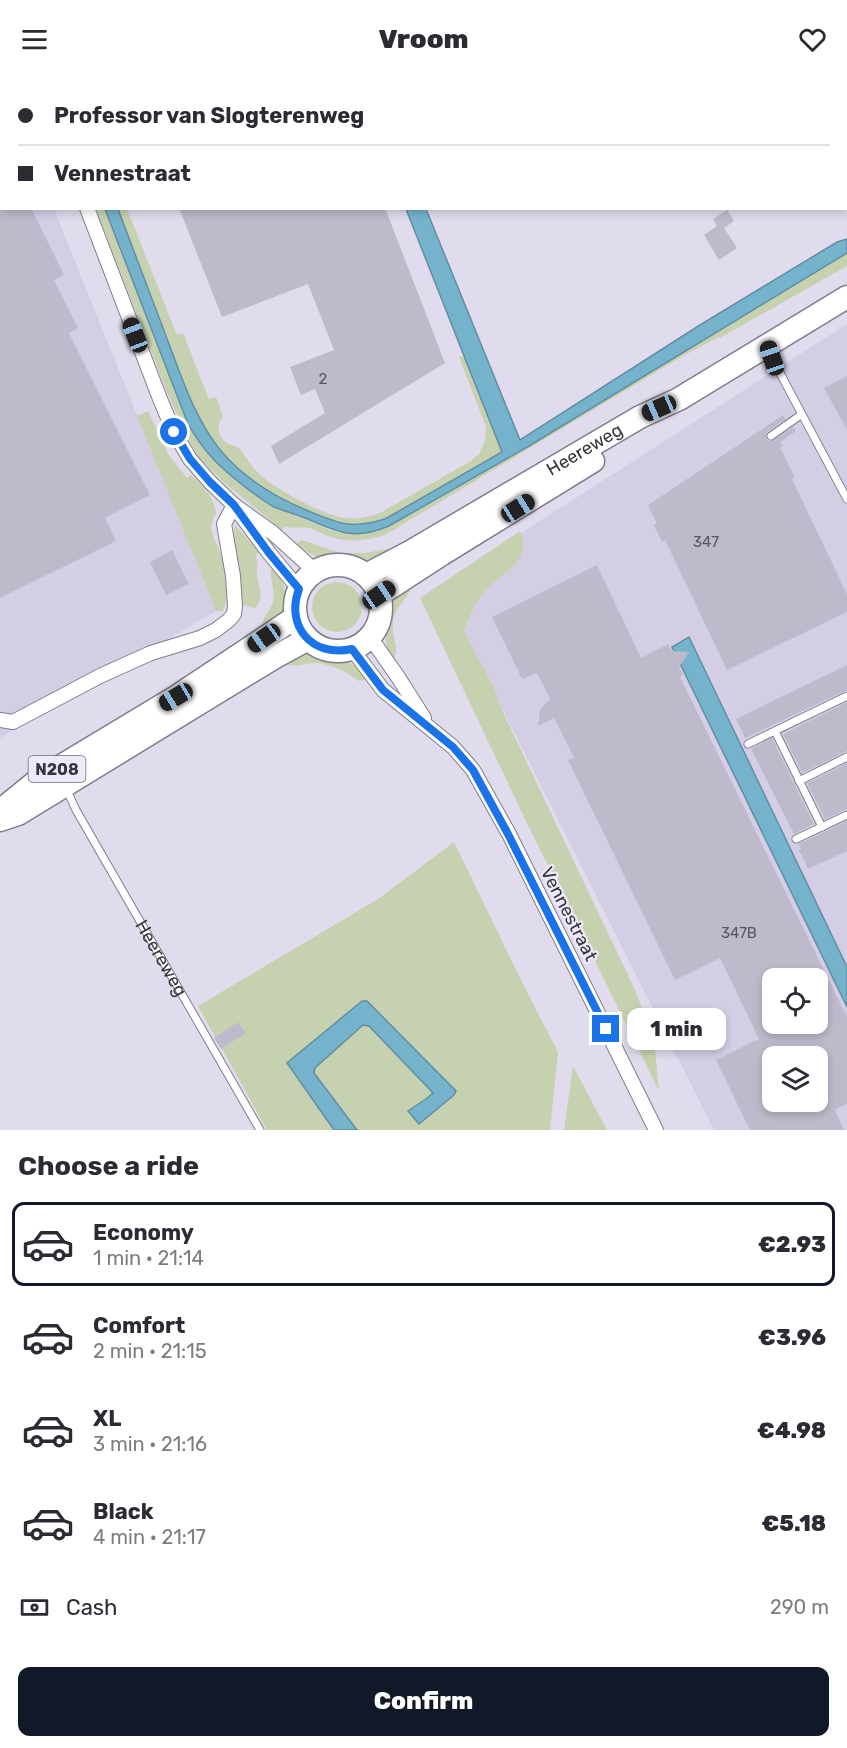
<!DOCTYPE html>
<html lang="en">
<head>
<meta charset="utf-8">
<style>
  :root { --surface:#fff; --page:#f7f7f7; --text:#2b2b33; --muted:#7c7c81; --line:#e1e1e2; --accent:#111827 }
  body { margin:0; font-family:Rubik,sans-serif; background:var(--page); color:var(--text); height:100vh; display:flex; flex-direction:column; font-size:22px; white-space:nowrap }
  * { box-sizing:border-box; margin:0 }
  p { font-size:20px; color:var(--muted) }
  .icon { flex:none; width:33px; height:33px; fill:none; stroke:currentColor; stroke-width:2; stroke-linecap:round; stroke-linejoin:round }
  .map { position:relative; height:1052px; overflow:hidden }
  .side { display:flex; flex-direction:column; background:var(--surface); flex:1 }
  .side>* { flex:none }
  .top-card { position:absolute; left:0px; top:0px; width:848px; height:132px; box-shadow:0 3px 9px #0003; display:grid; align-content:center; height:132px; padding:0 18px; background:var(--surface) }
  .buttons { position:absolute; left:762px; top:890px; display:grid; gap:12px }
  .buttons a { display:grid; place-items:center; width:66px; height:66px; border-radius:12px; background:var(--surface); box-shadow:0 3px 9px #0003; font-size:30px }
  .end { position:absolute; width:27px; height:27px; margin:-14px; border:8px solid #1a73e8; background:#fff; box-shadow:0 0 0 3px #fff }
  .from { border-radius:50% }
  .bubble { position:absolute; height:42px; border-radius:12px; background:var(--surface); box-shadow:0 3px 9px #0003; font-size:20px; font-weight:800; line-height:42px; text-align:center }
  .car { position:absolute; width:18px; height:36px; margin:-18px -9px; border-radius:8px; box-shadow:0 0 4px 2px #0007; background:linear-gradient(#222 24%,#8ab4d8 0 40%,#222 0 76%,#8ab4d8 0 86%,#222 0) }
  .top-card b { display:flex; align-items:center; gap:21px; height:57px; font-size:22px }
  .top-card b+b { border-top:2px solid var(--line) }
  .top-card i { width:15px; height:15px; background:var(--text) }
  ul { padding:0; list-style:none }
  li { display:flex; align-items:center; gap:18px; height:84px; margin:0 12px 9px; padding:0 6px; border:3px solid transparent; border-radius:12px }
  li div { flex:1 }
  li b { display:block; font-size:22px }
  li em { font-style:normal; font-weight:800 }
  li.active { border-color:var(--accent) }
  li>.icon { width:54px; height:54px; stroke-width:1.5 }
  h2 { padding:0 18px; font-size:27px; line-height:72px }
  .pay { display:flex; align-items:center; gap:15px; height:66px; padding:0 18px; font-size:22px }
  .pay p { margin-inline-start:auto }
  .primary-button { display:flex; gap:12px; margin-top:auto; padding:12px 18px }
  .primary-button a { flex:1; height:69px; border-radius:12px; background:var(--accent); color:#fff; font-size:24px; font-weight:800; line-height:69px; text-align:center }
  header { display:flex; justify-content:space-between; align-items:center; height:78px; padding:0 18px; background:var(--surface); font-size:27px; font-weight:800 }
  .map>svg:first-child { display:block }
  .built { fill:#d4cee5; fill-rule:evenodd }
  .green { fill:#c6d2af }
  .water { fill:#75b3cd; stroke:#638ea2; stroke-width:1.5 }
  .building { fill:#bfbacb; fill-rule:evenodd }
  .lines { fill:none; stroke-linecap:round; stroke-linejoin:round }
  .service-casing { stroke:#807c8b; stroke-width:9 }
  .minor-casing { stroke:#807c8b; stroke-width:16 }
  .primary-casing { stroke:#807c8b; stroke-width:25 }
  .service { stroke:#fff; stroke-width:7 }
  .minor { stroke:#fff; stroke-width:14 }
  .primary { stroke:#fff; stroke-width:22 }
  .route { stroke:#1a73e8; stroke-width:8 }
  .labels { text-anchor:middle; stroke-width:4.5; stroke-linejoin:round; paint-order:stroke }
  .number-label { font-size:15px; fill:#5a5760 }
  .shield { fill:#eee9fb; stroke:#6f6c76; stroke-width:1.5 }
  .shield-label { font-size:16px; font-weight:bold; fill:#38363d }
  .street-label { font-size:18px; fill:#38363d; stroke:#eee9fb }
</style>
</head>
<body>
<header><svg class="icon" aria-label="menu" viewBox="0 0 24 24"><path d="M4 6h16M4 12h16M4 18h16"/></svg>Vroom<svg class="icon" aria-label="heart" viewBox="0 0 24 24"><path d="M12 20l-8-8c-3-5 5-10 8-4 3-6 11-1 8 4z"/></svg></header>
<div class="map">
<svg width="847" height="1052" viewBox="0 0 847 1052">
  <rect width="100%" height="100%" fill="#e1dced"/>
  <g class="built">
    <path d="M0 0 2 1V130L54 131 216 533 0 660Z"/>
    <path d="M847 246V1052H714L440 507ZM772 900H818V945H772ZM772 978H818V1023H772Z"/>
  </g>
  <g class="green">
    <path d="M96 131H105L188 346 197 362 211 380 230 397 261 421 275 429 333 453 361 456 389 448 529 368 847 175V188L720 260 719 259 683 278 385 457C367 463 346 465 328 458 322 456 316 452 310 450 301 448 294 452 286 448L282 452 221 402 198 378 191 366 168 317Z"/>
    <path d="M118 131H127L177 257 183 255 209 321 216 319 223 338C216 346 217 359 227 365 231 368 236 367 239 370 246 378 251 388 259 396 274 410 320 435 340 439 354 442 367 440 380 435L471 383 479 376 485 363 486 349 459 279 464 277 502 374 385 441C349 452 339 445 306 432 275 419 243 399 221 373 194 340 181 297 166 258 150 216 134 173 118 131Z"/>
    <path d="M148 333 168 376 187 400 191 397C204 410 214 417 216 436 206 450 215 462 221 476 228 494 231 514 223 533H216L137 338Z"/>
    <path d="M235 447 259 474 255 478C260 485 256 490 257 497 259 513 265 516 255 531L248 528 242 527C244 500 229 473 235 447Z"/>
    <path d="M520 453C533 486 500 494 483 515 474 525 469 541 464 553L492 606 503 634 636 914 654 964 659 1013 523 737 420 520Z"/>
    <path d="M302 462 340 475H365L388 471 392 474 371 484 339 479 321 480 310 476 296 466Z"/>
    <path d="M272 489C284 501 292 524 279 539 274 544 268 548 263 552 260 540 270 534 273 524 276 511 268 499 272 489Z"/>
    <circle cx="337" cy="529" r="25"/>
    <path d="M412 506C411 518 395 528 393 544 391 556 400 571 394 581H392C381 562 387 543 391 522Z"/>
    <path d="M299 575C324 575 349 579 367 598L365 602 359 603C346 594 332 586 316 585 305 585 292 591 283 585Z"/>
    <path d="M454 764 523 906 558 974 550 1052H357L314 995 315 990 363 947 369 948 433 1015 426 1021 408 1032 419 1045 454 1017 456 1013 362 923 288 985 334 1052H267L198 928 378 821Z"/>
    <path d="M573 988 607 1052H564Z"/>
  </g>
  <g class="water">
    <path d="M105 131H118C134 173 150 216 166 258 181 297 194 340 221 373 243 399 275 419 306 432 339 445 349 452 385 441L502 374 406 131H426L520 362 700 247 837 164 847 161V175L529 368 389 448C353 463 338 454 305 440 295 436 284 433 274 429 263 423 253 415 244 408 219 389 203 373 188 346Z"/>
    <path d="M689 559 847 889V929L672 569Z"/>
    <path d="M362 923H367L456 1013 454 1017 419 1046 408 1033 426 1021 433 1015 369 948 363 947 315 990 314 995 357 1052H334L287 985Z"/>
  </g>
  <g class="building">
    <path d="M0 130H31L64 197 54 202 78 250 69 255 150 417 105 440 116 463 0 520Z"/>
    <path d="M179 130H385L445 285 279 386 271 368 325 335 315 311 301 317 290 289 334 272 308 206 222 239Z"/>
    <path d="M727 132 734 143 724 150 737 170 719 182 704 157 717 148 713 141Z"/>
    <path d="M847 298V352L824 310Z"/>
    <path d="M783 337 786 341 767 354 766 359 768 363H772L793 349 796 353 780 364 783 368 780 369 795 400 792 401 847 516V534L727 592 665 462 662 464 654 447 657 446 648 427Z"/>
    <path d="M172 472 189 506 166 517 150 484Z"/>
    <path d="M597 487 641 580 668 566 672 573 689 574 679 589 683 597 680 599 847 939V1026L835 1032 844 1052H750L716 982 759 961 720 880 675 902 568 682 574 680 554 640 538 648 540 631 550 621 537 595 522 601 492 539ZM772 900H818V945H772ZM772 978H818V1023H772Z"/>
    <path d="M847 587V612L745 660 736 641Z"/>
    <path d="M847 624V673L802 695 783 656Z"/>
    <path d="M772 660 814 746 794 756 751 671Z"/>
    <path d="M847 685V731L825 741 807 705Z"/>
    <path d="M847 743V773L808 791 799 772 801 771 798 766Z"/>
    <path d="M238 944 246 955 221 971 214 960Z"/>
  </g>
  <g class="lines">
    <defs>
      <g id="service">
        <path d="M769 272 772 280 847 421"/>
        <path d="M771 358 802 336"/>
        <path d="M775 653 822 749"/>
        <path d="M748 666 847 618"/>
        <path d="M799 703 847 679"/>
        <path id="s1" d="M66 710 76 732 260 1052"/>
        <path d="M796 761 847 737"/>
      </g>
      <g id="minor">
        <path d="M38 0 39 2"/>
        <path d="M87 130 160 321 174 354 190 381 210 404 234 427 273 455 315 493"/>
        <path d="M240 436 269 475 299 511"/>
        <path d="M370 559 398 599 424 640"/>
        <path d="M352 571 383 612 453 669 473 692 509 756 656 1052"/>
        <path d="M0 642 13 644 100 598 151 575 200 560 216 552 229 542 234 536 235 528 233 498 224 446 234 427"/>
      </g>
      <g id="primary">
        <circle cx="338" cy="530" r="43"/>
        <path id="s2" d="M366 497 410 474 640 339 679 321 847 219"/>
        <path d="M379 517 442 476 593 383"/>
        <path d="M0 733 38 702 176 619 296 539"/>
        <path d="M0 742 18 736 275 579 308 561"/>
      </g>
    </defs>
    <use href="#service" class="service-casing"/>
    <use href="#minor" class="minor-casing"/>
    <use href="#primary" class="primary-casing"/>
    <use href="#service" class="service"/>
    <use href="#minor" class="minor"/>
    <use href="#primary" class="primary"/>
  </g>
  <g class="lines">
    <path class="route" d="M174 354 190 381 210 404 234 427 269 475 299 511C285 548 312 580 352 571L383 612 453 669 473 692 508 756 606 951"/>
  </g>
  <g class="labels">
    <g class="number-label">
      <text x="323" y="306">2</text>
      <text x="706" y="469">347</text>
      <text x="739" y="860">347B</text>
    </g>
    <rect class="shield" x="28.5" y="678" width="57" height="26" rx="4.5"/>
    <g class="shield-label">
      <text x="57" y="697">N208</text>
    </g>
    <g class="street-label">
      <text dy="6" stroke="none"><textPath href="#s2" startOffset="252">Heereweg</textPath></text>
      <text transform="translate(569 836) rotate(63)" y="6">Vennestraat</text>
      <text dy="6" stroke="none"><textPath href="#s1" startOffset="195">Heereweg</textPath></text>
    </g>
  </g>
</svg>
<div class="buttons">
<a><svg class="icon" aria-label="locate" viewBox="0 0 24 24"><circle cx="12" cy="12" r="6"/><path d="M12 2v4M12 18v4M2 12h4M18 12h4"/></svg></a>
<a><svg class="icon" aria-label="layers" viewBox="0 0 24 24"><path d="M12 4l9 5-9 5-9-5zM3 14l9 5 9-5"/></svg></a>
</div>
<i class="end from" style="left:174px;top:354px"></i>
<i class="end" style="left:606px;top:951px"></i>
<div class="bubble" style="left:627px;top:930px;width:99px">1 min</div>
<i class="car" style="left:135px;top:257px;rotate:339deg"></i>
<i class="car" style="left:772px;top:280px;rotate:341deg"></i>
<i class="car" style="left:659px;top:330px;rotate:246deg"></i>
<i class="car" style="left:518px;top:430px;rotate:58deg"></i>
<i class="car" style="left:379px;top:517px;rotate:56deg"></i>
<i class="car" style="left:264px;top:560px;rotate:235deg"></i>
<i class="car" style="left:176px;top:619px;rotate:239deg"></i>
<div class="top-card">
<b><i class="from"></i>Professor van Slogterenweg</b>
<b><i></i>Vennestraat</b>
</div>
</div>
<section class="side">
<h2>Choose a ride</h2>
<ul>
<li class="active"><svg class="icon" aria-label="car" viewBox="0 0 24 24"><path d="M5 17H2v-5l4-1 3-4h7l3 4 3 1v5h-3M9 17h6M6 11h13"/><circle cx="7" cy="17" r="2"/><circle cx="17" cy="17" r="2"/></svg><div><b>Economy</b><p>1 min · 21:14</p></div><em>€2.93</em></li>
<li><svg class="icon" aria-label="car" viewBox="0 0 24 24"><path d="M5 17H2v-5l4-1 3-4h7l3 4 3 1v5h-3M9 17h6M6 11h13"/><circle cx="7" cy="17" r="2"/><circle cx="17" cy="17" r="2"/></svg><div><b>Comfort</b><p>2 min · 21:15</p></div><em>€3.96</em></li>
<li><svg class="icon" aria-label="car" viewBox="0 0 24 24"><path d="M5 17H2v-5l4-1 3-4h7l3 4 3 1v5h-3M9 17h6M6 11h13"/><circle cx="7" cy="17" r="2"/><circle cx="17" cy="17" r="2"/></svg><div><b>XL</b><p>3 min · 21:16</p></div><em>€4.98</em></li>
<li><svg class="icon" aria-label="car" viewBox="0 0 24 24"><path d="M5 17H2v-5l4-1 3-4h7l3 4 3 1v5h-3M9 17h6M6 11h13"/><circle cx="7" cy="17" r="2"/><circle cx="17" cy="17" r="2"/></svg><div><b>Black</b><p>4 min · 21:17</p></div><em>€5.18</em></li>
</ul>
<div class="pay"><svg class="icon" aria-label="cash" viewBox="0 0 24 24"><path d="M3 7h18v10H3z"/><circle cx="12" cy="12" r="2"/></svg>Cash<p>290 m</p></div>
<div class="primary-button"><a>Confirm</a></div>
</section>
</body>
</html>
